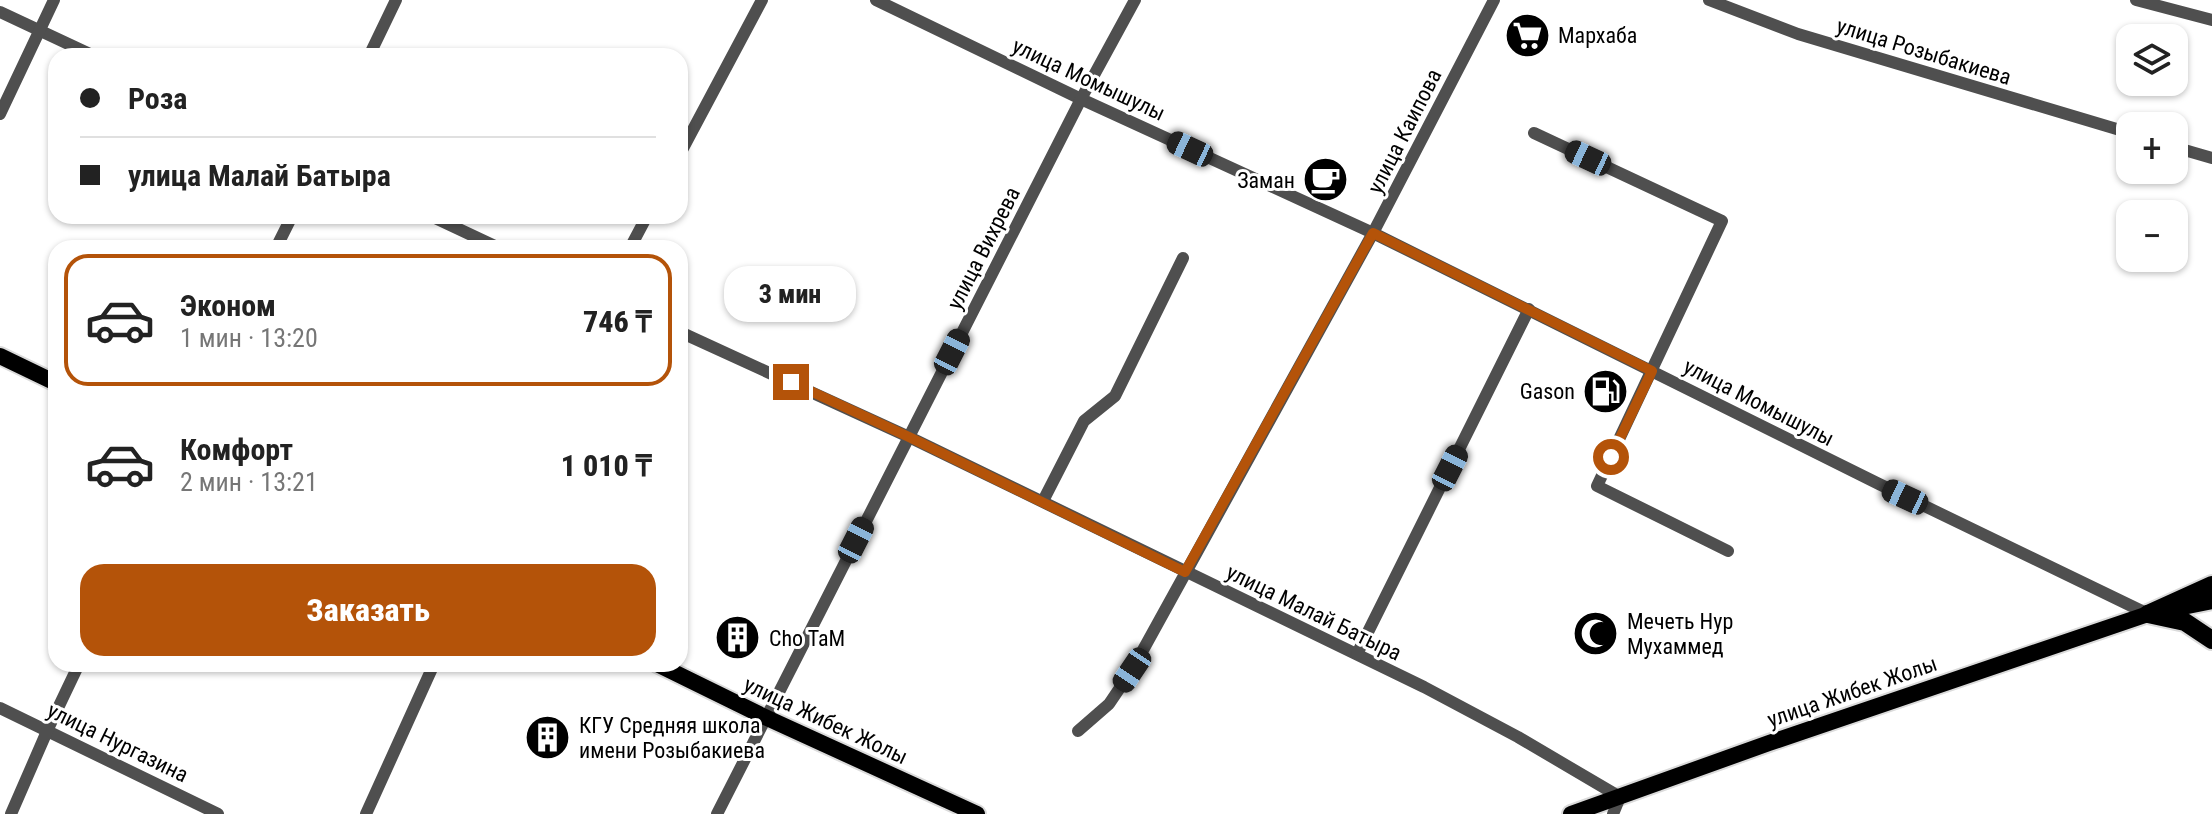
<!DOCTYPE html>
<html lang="ru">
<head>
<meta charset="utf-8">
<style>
  :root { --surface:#fff; --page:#f6f6f6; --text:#222; --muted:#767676; --line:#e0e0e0; --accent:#b45309 }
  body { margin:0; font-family:"Roboto Condensed",sans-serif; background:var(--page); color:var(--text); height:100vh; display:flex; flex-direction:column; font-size:30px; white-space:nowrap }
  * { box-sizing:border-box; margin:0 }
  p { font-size:26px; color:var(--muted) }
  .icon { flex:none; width:44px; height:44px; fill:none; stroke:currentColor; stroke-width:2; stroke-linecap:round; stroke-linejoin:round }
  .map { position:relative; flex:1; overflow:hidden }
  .side { position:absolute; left:48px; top:240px; width:640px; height:432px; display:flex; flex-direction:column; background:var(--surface); border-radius:24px; box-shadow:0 2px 6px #0004 }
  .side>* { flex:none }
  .hud { position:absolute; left:48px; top:48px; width:640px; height:176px; border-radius:24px; box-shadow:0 2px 6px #0004; display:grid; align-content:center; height:176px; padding:0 32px; background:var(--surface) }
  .buttons { position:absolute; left:2116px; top:24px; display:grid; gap:16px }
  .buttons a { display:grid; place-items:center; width:72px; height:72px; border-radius:16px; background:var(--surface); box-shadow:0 2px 6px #0004; font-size:40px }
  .end { position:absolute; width:36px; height:36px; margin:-18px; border:10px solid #b45309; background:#fff; box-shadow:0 0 0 4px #fff }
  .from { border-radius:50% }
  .bubble { position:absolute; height:56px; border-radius:24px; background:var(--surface); box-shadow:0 2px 6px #0004; font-size:26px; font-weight:800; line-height:56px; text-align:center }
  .car { position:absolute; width:24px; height:48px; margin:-24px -12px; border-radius:10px; box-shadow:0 0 6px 2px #0007; background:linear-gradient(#222 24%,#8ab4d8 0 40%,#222 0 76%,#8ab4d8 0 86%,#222 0) }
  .hud b { display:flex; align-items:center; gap:28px; height:76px; font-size:30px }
  .hud b+b { border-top:2px solid var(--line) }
  .hud i { width:20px; height:20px; background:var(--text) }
  ul { padding:14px 0 0; list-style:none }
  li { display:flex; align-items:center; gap:24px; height:132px; margin:0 16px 12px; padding:0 16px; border:4px solid transparent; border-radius:24px }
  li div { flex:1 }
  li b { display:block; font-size:30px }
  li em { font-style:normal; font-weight:800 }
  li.active { border-color:var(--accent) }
  li>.icon { width:72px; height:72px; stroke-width:1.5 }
  .primary-button { display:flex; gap:16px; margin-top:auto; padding:16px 32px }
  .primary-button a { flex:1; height:92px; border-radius:24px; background:var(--accent); color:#fff; font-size:32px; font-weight:800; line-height:92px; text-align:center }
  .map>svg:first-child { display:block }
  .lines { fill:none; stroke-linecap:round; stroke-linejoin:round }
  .major-casing { stroke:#dbdbdb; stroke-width:20 }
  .highway-casing { stroke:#dbdbdb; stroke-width:22 }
  .minor { stroke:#4f4f4f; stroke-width:12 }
  .major { stroke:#000; stroke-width:16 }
  .highway { stroke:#000; stroke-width:18 }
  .route { stroke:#b45309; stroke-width:10 }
  .labels { text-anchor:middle; stroke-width:6; stroke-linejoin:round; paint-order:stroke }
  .poi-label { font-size:22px; fill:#000; stroke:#fff; text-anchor:start }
  .street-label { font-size:22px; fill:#000; stroke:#fff }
</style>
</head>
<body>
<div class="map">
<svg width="2212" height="814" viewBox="0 0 2212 814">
  <rect width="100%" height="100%" fill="#fff"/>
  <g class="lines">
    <defs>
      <g id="major">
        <path d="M0 356 56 383"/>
        <path d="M657 664 767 718 977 814"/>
        <path d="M1571 814 1769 743 2148 614 2212 601"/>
      </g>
      <g id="highway">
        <path d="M2148 614 2185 622 2212 640"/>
        <path d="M2148 614 2212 585"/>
      </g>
    </defs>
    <use href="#major" class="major-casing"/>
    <use href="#highway" class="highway-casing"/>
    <g class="minor">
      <path d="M876 0 1081 99 1373 233 1879 484 2148 614"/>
      <path d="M1709 0 1798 34 2130 133"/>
      <path d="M2136 0 2212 20"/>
      <path d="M0 12 94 56"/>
      <path d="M369 56 396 0"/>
      <path d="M0 114 54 0"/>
      <path d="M1534 133 1722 221 1597 486 1728 551"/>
      <path d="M2174 147 2212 158"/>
      <path d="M680 154 762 0"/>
      <path d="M431 216 499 248"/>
      <path d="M276 248 292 216"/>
      <path d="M630 248 647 216"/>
      <path d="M680 332 909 437 1424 687 1518 737 1620 797 1613 814"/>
      <path d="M1043 501 1084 421 1115 396 1183 258"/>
      <path d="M1357 654 1529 309"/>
      <path d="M0 708 218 814"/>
      <path d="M1078 731 1109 704 1132 670 1373 233 1494 0"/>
      <path d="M11 814 48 729 79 664"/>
      <path d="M366 814 434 664"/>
      <path d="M717 814 1081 99 1135 0"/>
    </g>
    <use href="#major" class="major"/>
    <use href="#highway" class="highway"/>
  </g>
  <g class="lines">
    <path class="route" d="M791 382 909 437 1185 572 1373 233 1652 371 1611 457"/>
  </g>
  <defs>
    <symbol id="supermarket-disc" viewBox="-11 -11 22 22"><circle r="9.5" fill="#000" stroke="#fff"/><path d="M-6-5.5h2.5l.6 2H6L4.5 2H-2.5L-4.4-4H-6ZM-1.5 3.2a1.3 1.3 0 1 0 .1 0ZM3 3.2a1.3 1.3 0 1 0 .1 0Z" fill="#fff"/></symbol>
    <symbol id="cafe-disc" viewBox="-11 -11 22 22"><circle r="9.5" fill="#000" stroke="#fff"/><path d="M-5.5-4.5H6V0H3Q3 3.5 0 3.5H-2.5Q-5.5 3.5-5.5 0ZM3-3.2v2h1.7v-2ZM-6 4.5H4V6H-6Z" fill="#fff"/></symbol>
    <symbol id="fuel-disc" viewBox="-11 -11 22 22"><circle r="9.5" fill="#000" stroke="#fff"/><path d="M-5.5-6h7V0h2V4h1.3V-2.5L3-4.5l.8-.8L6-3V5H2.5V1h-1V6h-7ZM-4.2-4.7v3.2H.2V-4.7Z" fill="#fff"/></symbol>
    <symbol id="mosque-disc" viewBox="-11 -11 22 22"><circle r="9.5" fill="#000" stroke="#fff"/><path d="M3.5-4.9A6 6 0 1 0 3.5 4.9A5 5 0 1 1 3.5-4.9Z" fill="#fff"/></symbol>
    <symbol id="building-disc" viewBox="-11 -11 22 22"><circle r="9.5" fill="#000" stroke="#fff"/><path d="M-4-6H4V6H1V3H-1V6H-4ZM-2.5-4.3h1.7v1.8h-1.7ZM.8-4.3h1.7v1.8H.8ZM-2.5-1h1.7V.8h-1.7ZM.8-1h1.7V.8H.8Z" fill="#fff"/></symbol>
  </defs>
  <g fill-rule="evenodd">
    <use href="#supermarket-disc" x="1502" y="10" width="51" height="51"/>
    <use href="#cafe-disc" x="1300" y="154" width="51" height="51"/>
    <use href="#fuel-disc" x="1580" y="366" width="51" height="51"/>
    <use href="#mosque-disc" x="1570" y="608" width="51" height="51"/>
    <use href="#building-disc" x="712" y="612" width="51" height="51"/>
    <use href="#building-disc" x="522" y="712" width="51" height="51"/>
  </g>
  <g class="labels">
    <g class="poi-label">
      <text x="1558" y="43">Мархаба</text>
      <text x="1295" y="188" text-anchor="end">Заман</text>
      <text x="1575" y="399" text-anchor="end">Gason</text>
      <text x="1627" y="629">Мечеть Нур<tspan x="1627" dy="25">Мухаммед</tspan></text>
      <text x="769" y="646">Cho TaM</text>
      <text x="579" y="733">КГУ Средняя школа<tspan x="579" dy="25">имени Розыбакиева</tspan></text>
    </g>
    <g class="street-label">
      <text transform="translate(1924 51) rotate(17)" y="8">улица Розыбакиева</text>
      <text transform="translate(1089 79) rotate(25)" y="8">улица Момышулы</text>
      <text transform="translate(1404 131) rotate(-63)" y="8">улица Каипова</text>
      <text transform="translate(983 248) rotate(-63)" y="8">улица Вихрева</text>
      <text transform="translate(1759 402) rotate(27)" y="8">улица Момышулы</text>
      <text transform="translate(1314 612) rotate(26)" y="8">улица Малай Батыра</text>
      <text transform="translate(1852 691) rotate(-19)" y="8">улица Жибек Жолы</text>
      <text transform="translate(826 720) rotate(25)" y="8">улица Жибек Жолы</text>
      <text transform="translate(118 742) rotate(26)" y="8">улица Нургазина</text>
    </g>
  </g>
</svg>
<div class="buttons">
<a><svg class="icon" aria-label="layers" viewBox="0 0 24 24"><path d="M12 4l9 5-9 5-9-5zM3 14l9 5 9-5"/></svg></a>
<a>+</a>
<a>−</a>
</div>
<i class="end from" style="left:1611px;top:457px"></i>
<i class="end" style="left:791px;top:382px"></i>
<div class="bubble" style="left:724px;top:266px;width:132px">3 мин</div>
<i class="car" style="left:1190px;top:149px;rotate:295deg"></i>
<i class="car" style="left:1588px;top:158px;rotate:295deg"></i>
<i class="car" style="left:952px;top:352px;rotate:27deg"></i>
<i class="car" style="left:1450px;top:468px;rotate:27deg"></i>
<i class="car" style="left:1905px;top:497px;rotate:295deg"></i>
<i class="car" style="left:856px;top:540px;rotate:27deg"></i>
<i class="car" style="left:1132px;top:670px;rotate:214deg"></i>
<div class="hud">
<b><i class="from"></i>Роза</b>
<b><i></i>улица Малай Батыра</b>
</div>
<section class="side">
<ul>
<li class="active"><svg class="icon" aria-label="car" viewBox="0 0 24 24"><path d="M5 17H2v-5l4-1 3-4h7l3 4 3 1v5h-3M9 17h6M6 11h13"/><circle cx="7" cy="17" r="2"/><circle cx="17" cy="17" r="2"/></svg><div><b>Эконом</b><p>1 мин · 13:20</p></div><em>746 ₸</em></li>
<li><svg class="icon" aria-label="car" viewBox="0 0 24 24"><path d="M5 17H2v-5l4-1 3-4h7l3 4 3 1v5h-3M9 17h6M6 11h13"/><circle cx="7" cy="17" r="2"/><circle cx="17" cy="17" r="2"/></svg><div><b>Комфорт</b><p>2 мин · 13:21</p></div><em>1 010 ₸</em></li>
</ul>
<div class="primary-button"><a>Заказать</a></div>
</section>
</div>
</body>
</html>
